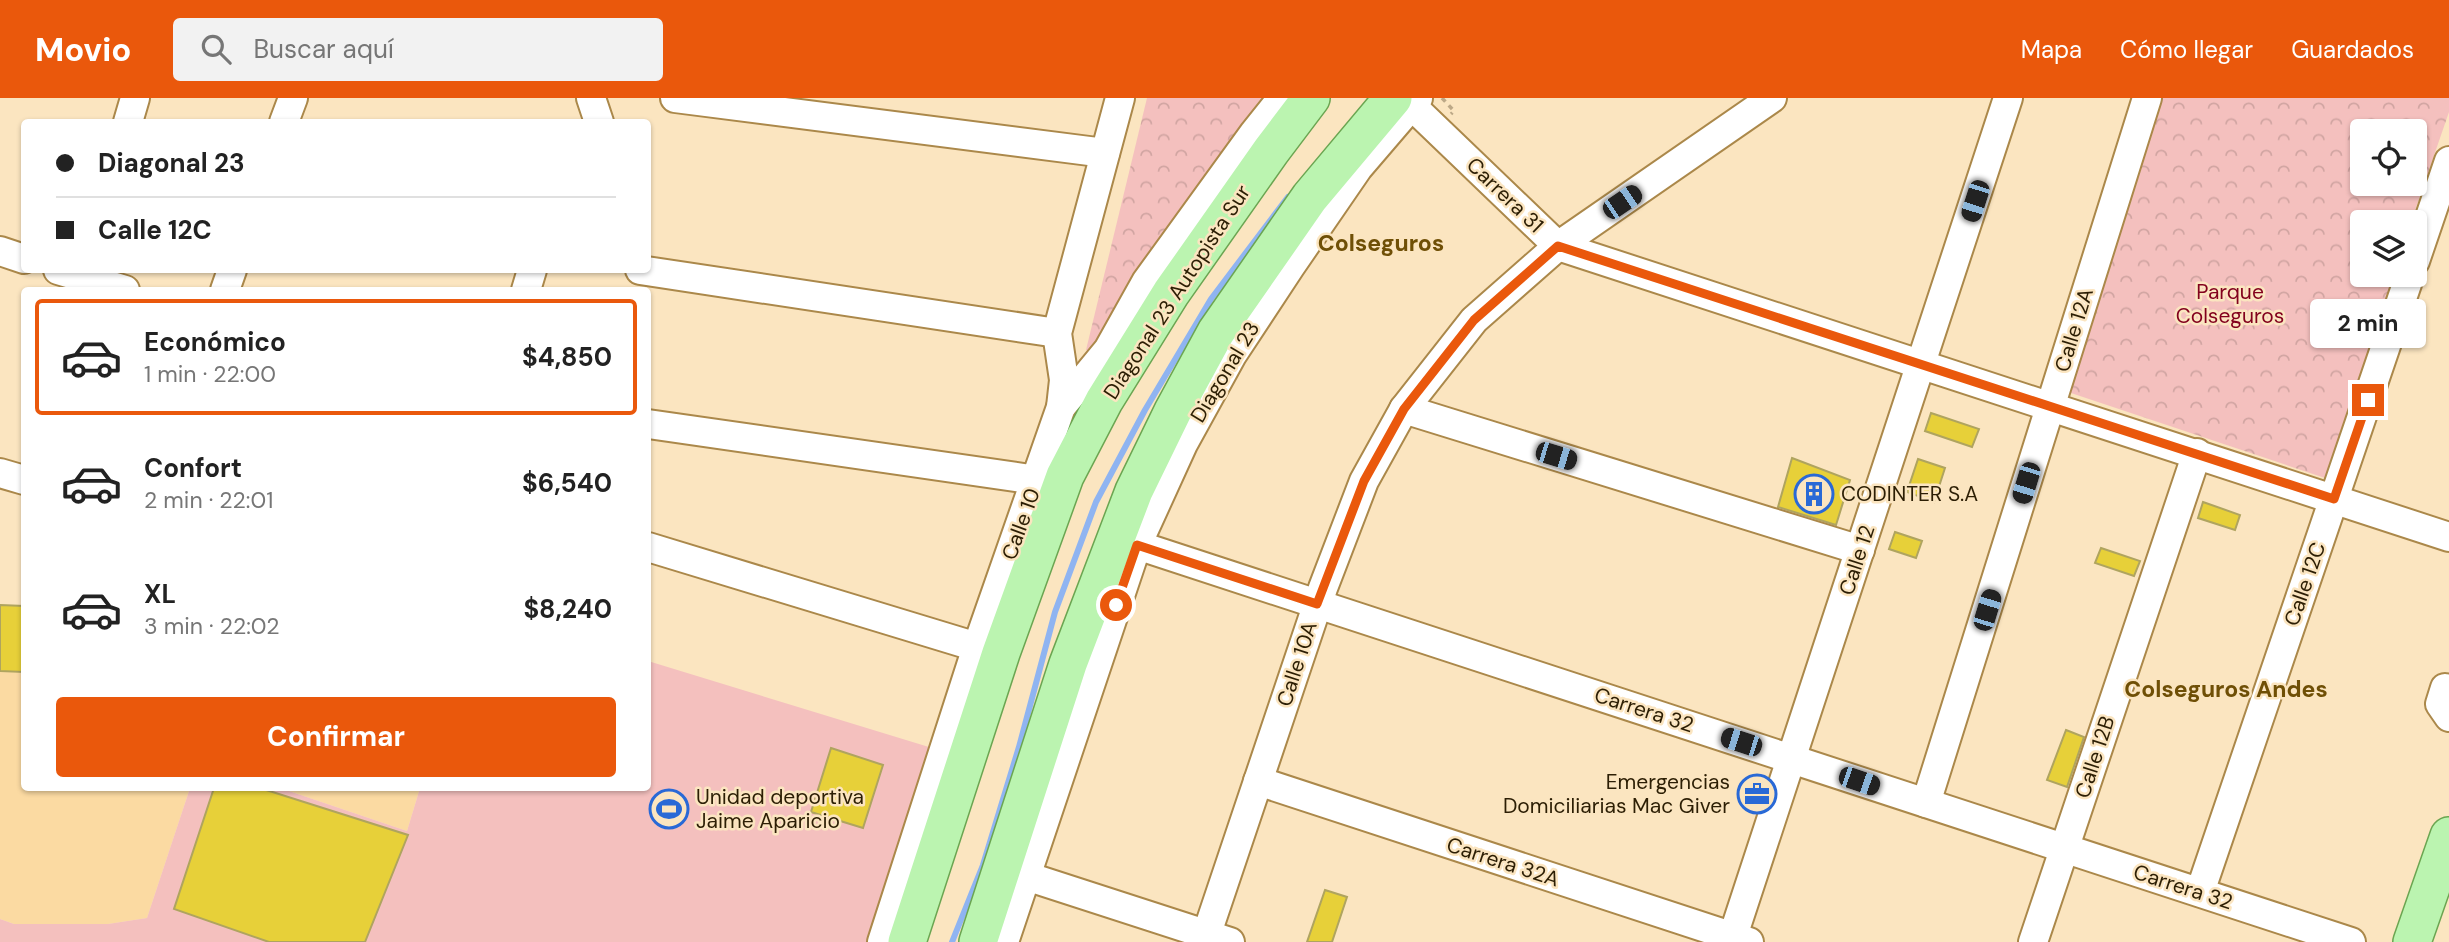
<!DOCTYPE html>
<html lang="es">
<head>
<meta charset="utf-8">
<style>
  :root { --surface:#fff; --page:#f2f2f2; --text:#222; --muted:#767676; --line:#e0e0e0; --accent:#ea580c }
  body { margin:0; font-family:"DM Sans",sans-serif; background:var(--page); color:var(--text); height:100vh; display:flex; flex-direction:column; font-size:26px; white-space:nowrap }
  * { box-sizing:border-box; margin:0 }
  p { font-size:23px; color:var(--muted) }
  .icon { flex:none; width:38px; height:38px; fill:none; stroke:currentColor; stroke-width:2; stroke-linecap:round; stroke-linejoin:round }
  .map { position:relative; flex:1; overflow:hidden }
  .drawer { position:absolute; left:21px; top:189px; width:630px; height:504px; display:flex; flex-direction:column; background:var(--surface); border-radius:7px; box-shadow:0 2px 5px #0004 }
  .drawer>* { flex:none }
  .top-card { position:absolute; left:21px; top:21px; width:630px; height:154px; border-radius:7px; box-shadow:0 2px 5px #0004; display:grid; align-content:center; height:154px; padding:0 35px; background:var(--surface) }
  .controls { position:absolute; left:2350px; top:21px; display:grid; gap:14px }
  .controls a { display:grid; place-items:center; width:77px; height:77px; border-radius:7px; background:var(--surface); box-shadow:0 2px 5px #0004; font-size:35px }
  .end { position:absolute; width:32px; height:32px; margin:-16px; border:9px solid #ea580c; background:#fff; box-shadow:0 0 0 4px #fff }
  .from { border-radius:50% }
  .bubble { position:absolute; height:49px; border-radius:7px; background:var(--surface); box-shadow:0 2px 5px #0004; font-size:23px; font-weight:700; line-height:49px; text-align:center }
  .car { position:absolute; width:21px; height:42px; margin:-21px -10px; border-radius:9px; box-shadow:0 0 5px 2px #0007; background:linear-gradient(#222 24%,#8ab4d8 0 40%,#222 0 76%,#8ab4d8 0 86%,#222 0) }
  .top-card b { display:flex; align-items:center; gap:24px; height:66px; font-size:26px }
  .top-card b+b { border-top:2px solid var(--line) }
  .top-card i { width:18px; height:18px; background:var(--text) }
  ul { padding:12px 0 0; list-style:none }
  li { display:flex; align-items:center; gap:21px; height:116px; margin:0 14px 10px; padding:0 21px; border:4px solid transparent; border-radius:7px }
  li div { flex:1 }
  li b { display:block; font-size:26px }
  li em { font-style:normal; font-weight:700 }
  li.selected { border-color:var(--accent) }
  li>.icon { width:63px; height:63px; stroke-width:1.5 }
  .cta { display:flex; gap:14px; margin-top:auto; padding:14px 35px }
  .cta a { flex:1; height:80px; border-radius:7px; background:var(--accent); color:#fff; font-size:28px; font-weight:700; line-height:80px; text-align:center }
  header { display:flex; align-items:center; gap:42px; box-sizing:border-box; height:98px; padding:0 35px; background:var(--accent); color:#fff }
  header strong { font-size:33px }
  nav { display:flex; gap:38px; margin-inline-start:auto; font-size:24px }
  .search { width:490px; height:63px; background:var(--page); display:flex; align-items:center; gap:18px; box-sizing:border-box; padding:0 24px; border-radius:7px; color:var(--muted); font-size:26px }
  .map>svg:first-child { display:block }
  .built { fill:#fbdaa2 }
  .park { fill:url(#park-crowns); fill-rule:evenodd }
  .pitch { fill:#f4c0be }
  .lines { fill:none; stroke-linecap:round; stroke-linejoin:round }
  .stream { stroke:#8fb4f1; stroke-width:6 }
  .building { fill:#e7d039; stroke:#afa45f; stroke-width:2 }
  .minor-casing { stroke:#ab884a; stroke-width:32 }
  .major-casing { stroke:#6ba551; stroke-width:40 }
  .path { stroke:#bca887; stroke-width:3.5; stroke-dasharray:5 5; stroke-linecap:butt }
  .minor { stroke:#fff; stroke-width:28 }
  .major { stroke:#bbf4b0; stroke-width:37 }
  .route { stroke:#ea580c; stroke-width:9 }
  .labels { text-anchor:middle; stroke-width:5; stroke-linejoin:round; paint-order:stroke }
  .street-label { font-size:21px; fill:#2c1e04; stroke:#fbe5c0 }
  .park-label { font-size:21px; fill:#82011d; stroke:#fbe5c0 }
  .poi-label { font-size:21px; fill:#2c1e04; stroke:#fbe5c0; text-anchor:start }
  .neighbourhood-label { font-size:23px; font-weight:bold; fill:#6f4f06; stroke:#fbe5c0 }
</style>
</head>
<body>
<header>
<strong>Movio</strong>
<div class="search"><svg class="icon" aria-label="search" viewBox="0 0 24 24"><circle cx="10" cy="10" r="6"/><path d="M15 15l6 6"/></svg>Buscar aquí</div>
<nav><a>Mapa</a><a>Cómo llegar</a><a>Guardados</a></nav>
</header>
<div class="map">
<svg width="2449" height="844" viewBox="0 0 2449 844">
  <defs>
    <pattern id="park-crowns" width="20" height="18" patternUnits="userSpaceOnUse" patternTransform="scale(1.75)"><rect width="20" height="18" fill="#f4c0be"/><path d="M2 6a3 3 0 1 1 6 0M12 15a3 3 0 1 1 6 0" fill="none" stroke="#d1a5a2"/></pattern>
  </defs>
  <rect width="100%" height="100%" fill="#fbe5c0"/>
  <g class="built">
    <path d="M0 507 24 508V690H190L147 820 108 826H14L0 821Z"/>
    <path d="M280 690H420L407 733Z"/>
  </g>
  <g class="park">
    <path d="M1147 0H1269L1092 255 1086 252Z"/>
    <path d="M2157 0H2449V14L2411 124H2362V177H2394L2325 380 2059 291ZM2362 33H2415V86H2362Z"/>
  </g>
  <path class="pitch" d="M648 563 942 653 882 844H0V821L14 826H108L147 820 190 690H280L407 733 420 690H648Z"/>
  <g class="lines">
    <path class="stream" d="M952 844 983 767 1019 649 1055 514 1096 404 1145 312 1211 201 1288 99"/>
  </g>
  <g class="building">
    <path d="M1931 315 1979 331 1972 349 1925 333Z"/>
    <path d="M1792 360 1850 382 1836 427 1778 409Z"/>
    <path d="M1918 361 1945 370 1934 404 1907 394Z"/>
    <path d="M2203 404 2240 417 2235 432 2198 420Z"/>
    <path d="M1895 434 1922 443 1916 460 1889 451Z"/>
    <path d="M2101 450 2140 463 2134 478 2095 465Z"/>
    <path d="M0 507 24 508V574L0 573Z"/>
    <path d="M2066 632 2084 639 2067 689 2047 682Z"/>
    <path d="M831 650 883 667 863 730 811 714Z"/>
    <path d="M214 690H260L408 737 365 844H269L174 811Z"/>
    <path d="M1325 792 1347 799 1332 844H1307Z"/>
  </g>
  <g class="lines">
    <defs>
      <g id="minor">
        <path d="M591 0 599 24"/>
        <path d="M675 0 1105 55"/>
        <path d="M1411 7 1558 148 2449 439"/>
        <path d="M128 24 135 0"/>
        <path d="M284 24 293 0"/>
        <path d="M0 153 24 161"/>
        <path d="M2415 163 2449 63"/>
        <path d="M58 172 125 192"/>
        <path d="M640 172 1057 235"/>
        <path d="M225 192 232 172"/>
        <path d="M526 192 532 172"/>
        <path d="M1061 309 1108 252 1146 184 1254 35 1282 0"/>
        <path d="M1404 311 1860 452"/>
        <path d="M648 326 1037 382"/>
        <path d="M0 375 24 382"/>
        <path d="M1137 447 2351 844"/>
        <path d="M648 449 977 549"/>
        <path d="M2445 590 2440 606 2449 619"/>
        <path d="M1258 683 1749 844"/>
        <path d="M1926 705 2147 0"/>
        <path d="M1026 778 1230 844"/>
        <path d="M2200 794 2410 177"/>
        <path d="M882 844 977 549 1061 309 1064 282 1057 235 1120 0"/>
        <path d="M1004 844 1137 447 1183 346 1232 257 1290 169 1358 70 1418 0"/>
        <path d="M1204 844 1323 490 1364 383 1404 311 1474 222 1558 148 1772 0"/>
        <path d="M1731 844 2008 0"/>
        <path d="M2033 844 2197 355"/>
      </g>
      <g id="major">
        <path d="M907 844 1001 555 1065 378 1104 303 1171 195 1271 53 1311 0"/>
        <path d="M978 844 1068 566 1134 393 1173 313 1216 234 1310 99 1393 0"/>
        <path d="M2412 844 2449 738"/>
      </g>
    </defs>
    <use href="#minor" class="minor-casing"/>
    <use href="#major" class="major-casing"/>
    <path class="path" d="M1442 0 1454 13 1451 16"/>
    <use href="#minor" class="minor"/>
    <use href="#major" class="major"/>
  </g>
  <g class="lines">
    <path class="route" d="M1116 507 1137 447 1317 506 1364 383 1404 311 1474 222 1558 148 2334 401 2368 302"/>
  </g>
  <defs>
    <symbol id="building-ring" viewBox="-11 -11 22 22"><circle r="9.5" fill="#fbe5c0" stroke="#2969d6" stroke-width="1.5"/><path d="M-4-6H4V6H1V3H-1V6H-4ZM-2.5-4.3h1.7v1.8h-1.7ZM.8-4.3h1.7v1.8H.8ZM-2.5-1h1.7V.8h-1.7ZM.8-1h1.7V.8H.8Z" fill="#2969d6"/></symbol>
    <symbol id="office-ring" viewBox="-11 -11 22 22"><circle r="9.5" fill="#fbe5c0" stroke="#2969d6" stroke-width="1.5"/><path d="M-6-3h4V-5.5h4V-3h4V5H-6ZM-1-4.5V-3h2v-1.5ZM-6 0V1H6V0Z" fill="#2969d6"/></symbol>
    <symbol id="stadium-ring" viewBox="-11 -11 22 22"><circle r="9.5" fill="#fbe5c0" stroke="#2969d6" stroke-width="1.5"/><path d="M0-5a6.5 5 0 1 0 0 10a6.5 5 0 1 0 0-10ZM-3.5-1.8h7v3.6h-7Z" fill="#2969d6"/></symbol>
  </defs>
  <g fill-rule="evenodd">
    <use href="#building-ring" x="1792" y="374" width="44" height="44"/>
    <use href="#office-ring" x="1735" y="674" width="44" height="44"/>
    <use href="#stadium-ring" x="647" y="689" width="44" height="44"/>
  </g>
  <g class="labels">
    <g class="street-label">
      <text transform="translate(1505 97) rotate(44)" y="7">Carrera 31</text>
      <text transform="translate(1177 194) rotate(-57)" y="7">Diagonal 23 Autopista Sur</text>
      <text transform="translate(2074 232) rotate(-73)" y="7">Calle 12A</text>
      <text transform="translate(1225 274) rotate(-59)" y="7">Diagonal 23</text>
      <text transform="translate(1021 426) rotate(-70)" y="7">Calle 10</text>
      <text transform="translate(1857 462) rotate(-72)" y="7">Calle 12</text>
      <text transform="translate(2305 486) rotate(-71)" y="7">Calle 12C</text>
      <text transform="translate(1297 566) rotate(-72)" y="7">Calle 10A</text>
      <text transform="translate(1644 612) rotate(18)" y="7">Carrera 32</text>
      <text transform="translate(2095 659) rotate(-72)" y="7">Calle 12B</text>
      <text transform="translate(1503 764) rotate(18)" y="7">Carrera 32A</text>
      <text transform="translate(2183 789) rotate(18)" y="7">Carrera 32</text>
    </g>
    <g class="park-label">
      <text x="2230" y="201">Parque<tspan x="2230" dy="24">Colseguros</tspan></text>
    </g>
    <g class="poi-label">
      <text x="1841" y="403">CODINTER S.A</text>
      <text x="1730" y="691" text-anchor="end">Emergencias<tspan x="1730" dy="24">Domiciliarias Mac Giver</tspan></text>
      <text x="696" y="706">Unidad deportiva<tspan x="696" dy="24">Jaime Aparicio</tspan></text>
    </g>
    <g class="neighbourhood-label">
      <text x="1381" y="153">Colseguros</text>
      <text x="2226" y="599">Colseguros Andes</text>
    </g>
  </g>
</svg>
<div class="controls">
<a><svg class="icon" aria-label="locate" viewBox="0 0 24 24"><circle cx="12" cy="12" r="6"/><path d="M12 2v4M12 18v4M2 12h4M18 12h4"/></svg></a>
<a><svg class="icon" aria-label="layers" viewBox="0 0 24 24"><path d="M12 4l9 5-9 5-9-5zM3 14l9 5 9-5"/></svg></a>
</div>
<i class="end from" style="left:1116px;top:507px"></i>
<i class="end" style="left:2368px;top:302px"></i>
<div class="bubble" style="left:2310px;top:201px;width:116px">2 min</div>
<i class="car" style="left:1975px;top:103px;rotate:198deg"></i>
<i class="car" style="left:1622px;top:104px;rotate:56deg"></i>
<i class="car" style="left:1556px;top:358px;rotate:107deg"></i>
<i class="car" style="left:2026px;top:385px;rotate:197deg"></i>
<i class="car" style="left:1987px;top:512px;rotate:17deg"></i>
<i class="car" style="left:1741px;top:644px;rotate:288deg"></i>
<i class="car" style="left:1859px;top:683px;rotate:109deg"></i>
<div class="top-card">
<b><i class="from"></i>Diagonal 23</b>
<b><i></i>Calle 12C</b>
</div>
<section class="drawer">
<ul>
<li class="selected"><svg class="icon" aria-label="car" viewBox="0 0 24 24"><path d="M5 17H2v-5l4-1 3-4h7l3 4 3 1v5h-3M9 17h6M6 11h13"/><circle cx="7" cy="17" r="2"/><circle cx="17" cy="17" r="2"/></svg><div><b>Económico</b><p>1 min · 22:00</p></div><em>$4,850</em></li>
<li><svg class="icon" aria-label="car" viewBox="0 0 24 24"><path d="M5 17H2v-5l4-1 3-4h7l3 4 3 1v5h-3M9 17h6M6 11h13"/><circle cx="7" cy="17" r="2"/><circle cx="17" cy="17" r="2"/></svg><div><b>Confort</b><p>2 min · 22:01</p></div><em>$6,540</em></li>
<li><svg class="icon" aria-label="car" viewBox="0 0 24 24"><path d="M5 17H2v-5l4-1 3-4h7l3 4 3 1v5h-3M9 17h6M6 11h13"/><circle cx="7" cy="17" r="2"/><circle cx="17" cy="17" r="2"/></svg><div><b>XL</b><p>3 min · 22:02</p></div><em>$8,240</em></li>
</ul>
<div class="cta"><a>Confirmar</a></div>
</section>
</div>
</body>
</html>
